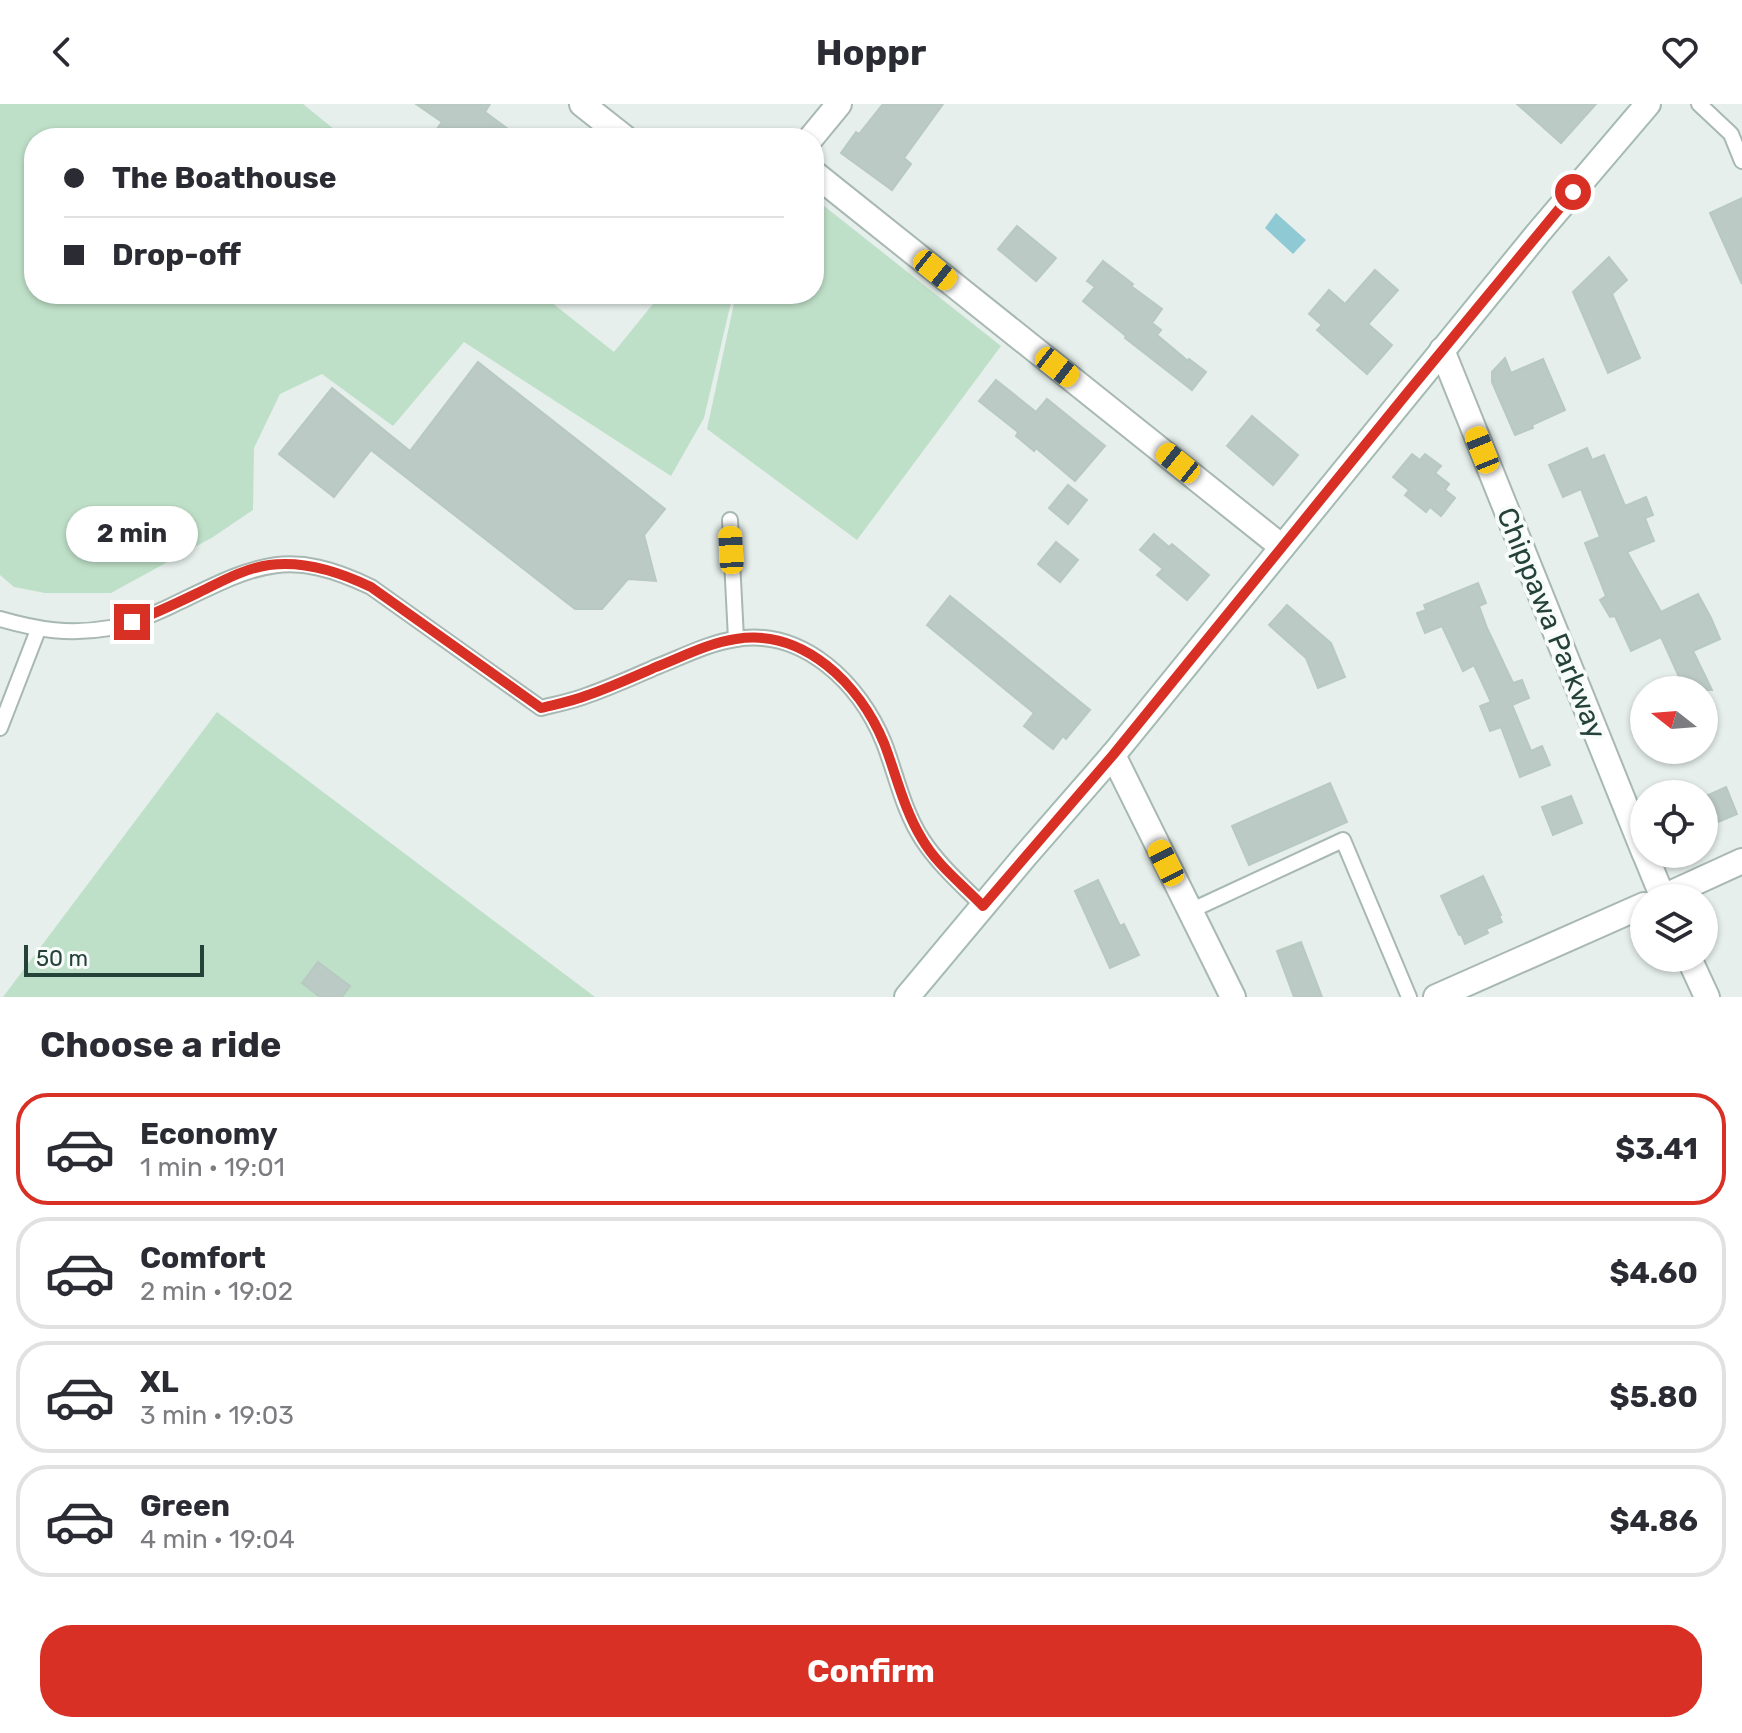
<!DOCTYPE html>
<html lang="en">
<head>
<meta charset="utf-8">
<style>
  :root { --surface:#fff; --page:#f7f7f7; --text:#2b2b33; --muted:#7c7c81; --line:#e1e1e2; --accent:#d93025 }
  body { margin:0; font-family:Rubik,sans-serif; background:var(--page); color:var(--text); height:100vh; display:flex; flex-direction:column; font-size:30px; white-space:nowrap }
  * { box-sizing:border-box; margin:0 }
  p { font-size:26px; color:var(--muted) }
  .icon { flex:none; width:44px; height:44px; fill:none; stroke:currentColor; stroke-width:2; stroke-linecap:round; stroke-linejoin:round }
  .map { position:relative; height:893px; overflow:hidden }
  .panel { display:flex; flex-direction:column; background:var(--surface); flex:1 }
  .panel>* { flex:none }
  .hud { position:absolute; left:24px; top:24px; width:800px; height:176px; border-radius:32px; box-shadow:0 2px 6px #0004; display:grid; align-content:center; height:176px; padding:0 40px; background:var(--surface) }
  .needle { width:52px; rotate:287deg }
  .buttons { position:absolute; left:1630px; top:572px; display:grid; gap:16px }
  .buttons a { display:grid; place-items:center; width:88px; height:88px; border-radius:50%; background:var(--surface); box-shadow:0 2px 6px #0004; font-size:40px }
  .scale { position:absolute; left:24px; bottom:20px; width:180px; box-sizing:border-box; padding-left:8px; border:4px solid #24423a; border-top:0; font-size:22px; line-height:28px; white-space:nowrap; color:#24423a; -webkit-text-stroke:6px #f7fbf9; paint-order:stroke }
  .end { position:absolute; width:36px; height:36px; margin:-18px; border:10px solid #d93025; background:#fff; box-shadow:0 0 0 4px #fff }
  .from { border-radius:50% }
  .bubble { position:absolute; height:56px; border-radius:28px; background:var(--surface); box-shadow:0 2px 6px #0004; font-size:26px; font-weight:700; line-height:56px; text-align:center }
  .car { position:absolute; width:24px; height:48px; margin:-24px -12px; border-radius:10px; box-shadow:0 0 6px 2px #0007; background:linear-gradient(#f5c518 24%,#345 0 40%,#f5c518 0 76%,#345 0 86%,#f5c518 0) }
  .hud b { display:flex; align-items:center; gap:28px; height:76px; font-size:30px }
  .hud b+b { border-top:2px solid var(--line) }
  .hud i { width:20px; height:20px; background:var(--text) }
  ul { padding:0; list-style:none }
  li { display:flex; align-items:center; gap:24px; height:112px; margin:0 16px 12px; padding:0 24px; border:4px solid var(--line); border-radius:32px }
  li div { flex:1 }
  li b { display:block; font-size:30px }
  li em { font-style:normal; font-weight:700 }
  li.current { border-color:var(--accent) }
  li>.icon { width:72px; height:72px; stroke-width:1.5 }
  h2 { padding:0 40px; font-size:36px; line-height:96px }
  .action { display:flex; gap:16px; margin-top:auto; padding:16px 40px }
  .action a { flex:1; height:92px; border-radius:32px; background:var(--accent); color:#fff; font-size:32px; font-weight:700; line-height:92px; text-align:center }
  header { display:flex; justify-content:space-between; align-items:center; height:104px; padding:0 40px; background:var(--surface); font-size:36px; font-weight:700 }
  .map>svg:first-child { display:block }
  .green { fill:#bfe0c8 }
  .water { fill:#8ec9d4 }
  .building { fill:#bbcac4; stroke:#b8c9c2; stroke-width:2 }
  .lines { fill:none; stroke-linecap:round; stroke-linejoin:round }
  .lane-casing { stroke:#a8b8b2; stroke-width:18 }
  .street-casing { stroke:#a8b8b2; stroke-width:28 }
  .secondary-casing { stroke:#a4bbb3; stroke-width:28 }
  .lane { stroke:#fff; stroke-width:14 }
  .street { stroke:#fff; stroke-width:24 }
  .secondary { stroke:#fff; stroke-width:24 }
  .route { stroke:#d93025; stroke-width:10 }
  .labels { text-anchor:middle; stroke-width:8; stroke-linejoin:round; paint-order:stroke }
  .street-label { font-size:28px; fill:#24423a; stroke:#f7fbf9 }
</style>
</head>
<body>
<header><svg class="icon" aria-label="back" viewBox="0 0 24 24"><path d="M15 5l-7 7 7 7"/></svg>Hoppr<svg class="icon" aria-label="heart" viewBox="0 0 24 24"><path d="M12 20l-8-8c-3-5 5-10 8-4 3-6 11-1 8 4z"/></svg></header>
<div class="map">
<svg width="1742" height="893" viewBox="0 0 1742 893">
  <rect width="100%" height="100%" fill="#e6efeb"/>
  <g class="green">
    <path d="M0 0H303L345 34H34V190H541L614 248 661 190H733L704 314 671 372 464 238 393 322 322 270 280 290 254 344 253 406 213 433 111 489H45L14 483 0 471Z"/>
    <path d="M814 94 1001 242 857 436 707 325 736 190H814Z"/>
    <path d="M217 608 595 893H3Z"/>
  </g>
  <path class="water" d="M1276 109 1306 136 1293 150 1265 124Z"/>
  <g class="building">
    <path d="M416 0H490L485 8 520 34H430L442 18Z"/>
    <path d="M883 0H943L904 54 911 60 892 86 841 49 856 28 859 30Z"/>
    <path d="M1517 0H1596L1561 39Z"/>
    <path d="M1742 94V180L1710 109Z"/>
    <path d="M1017 122 1056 154 1036 177 998 145Z"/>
    <path d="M1609 153 1627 176 1612 190 1640 254 1608 269 1573 188Z"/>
    <path d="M1103 157 1133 180 1131 182 1162 205 1152 219 1161 226 1157 231 1188 257 1189 255 1206 268 1192 286 1125 234 1126 232 1083 197 1095 183 1087 177Z"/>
    <path d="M1375 166 1398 186 1368 220 1392 241 1367 270 1317 226 1322 221 1309 210 1329 186 1345 200Z"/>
    <path d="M1505 254 1511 269 1543 255 1565 306 1532 321 1533 324 1515 331 1492 278V268Z"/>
    <path d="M478 258 665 405 644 431 656 477 628 475 602 505H575L371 346 334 393 279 350 332 284 410 347Z"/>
    <path d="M996 276 1036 308 1047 295 1105 342 1075 377 1036 344 1034 347 1016 332 1018 328 979 297Z"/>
    <path d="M1252 312 1298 351 1273 381 1227 342Z"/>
    <path d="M1587 344 1592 356 1604 351 1625 402 1646 393 1653 411 1645 414 1654 437 1627 448 1661 508 1698 490 1711 514 1720 535 1693 547 1712 586H1685L1661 533 1631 547 1615 512 1610 513 1600 496 1606 492 1585 439 1600 433 1581 385 1563 393 1549 361Z"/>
    <path d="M1412 350 1420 356 1425 350 1441 362 1435 369 1449 380 1445 386 1455 394 1441 412 1430 403 1426 408 1405 391 1409 386 1393 373Z"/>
    <path d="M1068 381 1087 396 1068 420 1049 404Z"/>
    <path d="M1154 430 1169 443 1172 440 1209 471 1187 496 1157 471 1163 465 1140 446Z"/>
    <path d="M1056 438 1078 456 1060 478 1038 460Z"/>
    <path d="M1478 479 1486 499 1479 502 1487 524 1513 579 1522 576 1529 594 1512 601 1531 647 1542 642 1550 661 1520 673 1501 623 1490 627 1480 602 1491 598 1474 561 1463 567 1442 522 1425 529 1417 509 1426 506 1424 501Z"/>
    <path d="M950 492 1090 606 1066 635 1063 632 1053 645 1024 622 1034 609 927 521Z"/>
    <path d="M1287 501 1331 539 1345 573 1318 584 1306 554 1269 521Z"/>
    <path d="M1330 679 1347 718 1249 761 1232 722Z"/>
    <path d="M1726 683 1737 710 1704 724V693Z"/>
    <path d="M1571 692 1582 719 1553 731 1542 703Z"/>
    <path d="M1483 772 1501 811 1499 812 1502 818 1486 825 1488 829 1465 840 1461 830 1459 831 1441 792Z"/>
    <path d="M1098 776 1120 822 1124 820 1139 851 1110 864 1075 787Z"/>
    <path d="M1301 838 1322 893H1294L1277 847Z"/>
    <path d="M318 858 350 882 342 893H320L302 879Z"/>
  </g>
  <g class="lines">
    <defs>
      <g id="lane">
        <path d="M1699 0 1731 30 1742 57"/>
        <path d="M730 416 736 535"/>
        <path d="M0 515C38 526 70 531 110 524 134 519 157 509 179 498 256 461 288 443 371 483L541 604C557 600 573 597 588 591 611 583 633 573 656 563 682 553 708 539 736 535 804 524 860 580 884 639 896 670 903 706 922 735 938 760 962 781 983 802"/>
        <path d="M0 624 38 526"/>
        <path d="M1190 807 1343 736 1409 893"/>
      </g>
      <g id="street">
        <path d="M582 0 625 34"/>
        <path d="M811 34 839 0"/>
        <path d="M814 69 1282 443"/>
        <path d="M1442 246 1644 748"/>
        <path d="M1113 651 1233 893"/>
        <path d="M1645 750 1663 794"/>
        <path d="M1661 794 1742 757"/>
        <path d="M1689 854 1707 893"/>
        <path d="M1436 893 1644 801"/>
      </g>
      <path id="secondary" d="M907 893 1025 752 1113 651 1539 128 1648 0"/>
    </defs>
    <use href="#lane" class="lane-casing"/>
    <use href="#street" class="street-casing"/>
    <use href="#secondary" class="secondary-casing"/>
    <use href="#lane" class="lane"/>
    <use href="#street" class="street"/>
    <use href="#secondary" class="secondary"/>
  </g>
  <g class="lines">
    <path class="route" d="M132 518C157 509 181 497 206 485 226 475 247 464 269 461 305 456 340 468 371 483L541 604C557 600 573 597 588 591 611 583 633 573 656 563 682 553 708 539 736 535 804 524 860 581 884 639 896 670 904 706 922 735 937 761 963 781 983 802L1113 651 1408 288 1573 88"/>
  </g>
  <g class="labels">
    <g class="street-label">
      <text transform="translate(1552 519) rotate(68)" y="10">Chippawa Parkway</text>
    </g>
  </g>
</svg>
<div class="buttons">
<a><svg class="needle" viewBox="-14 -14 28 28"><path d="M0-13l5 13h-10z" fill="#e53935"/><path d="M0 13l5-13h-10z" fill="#7c7c81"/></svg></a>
<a><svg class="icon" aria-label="locate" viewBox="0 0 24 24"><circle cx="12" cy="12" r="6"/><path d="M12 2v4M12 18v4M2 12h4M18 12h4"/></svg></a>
<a><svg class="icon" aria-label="layers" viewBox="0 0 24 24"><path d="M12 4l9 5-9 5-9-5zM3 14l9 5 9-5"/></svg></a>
</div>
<div class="scale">50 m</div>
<i class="end from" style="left:1573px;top:88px"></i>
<i class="end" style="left:132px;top:518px"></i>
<div class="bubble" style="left:66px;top:402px;width:132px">2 min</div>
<i class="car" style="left:935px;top:166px;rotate:129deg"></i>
<i class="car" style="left:1057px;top:263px;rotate:128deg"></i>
<i class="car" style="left:1482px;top:346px;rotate:338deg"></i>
<i class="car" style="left:1178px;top:359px;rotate:309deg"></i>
<i class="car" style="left:731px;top:446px;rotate:357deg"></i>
<i class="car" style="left:1166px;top:759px;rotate:333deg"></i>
<div class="hud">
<b><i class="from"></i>The Boathouse</b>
<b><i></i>Drop-off</b>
</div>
</div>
<section class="panel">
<h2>Choose a ride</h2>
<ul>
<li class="current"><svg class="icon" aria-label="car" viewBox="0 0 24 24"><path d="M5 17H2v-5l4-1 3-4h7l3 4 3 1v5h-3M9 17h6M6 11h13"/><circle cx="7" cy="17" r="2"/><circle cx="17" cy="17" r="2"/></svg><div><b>Economy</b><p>1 min · 19:01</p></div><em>$3.41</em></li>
<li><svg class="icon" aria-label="car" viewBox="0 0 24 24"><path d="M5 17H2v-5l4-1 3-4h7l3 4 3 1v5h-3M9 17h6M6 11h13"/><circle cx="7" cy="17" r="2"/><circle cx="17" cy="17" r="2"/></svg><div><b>Comfort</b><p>2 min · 19:02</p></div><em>$4.60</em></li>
<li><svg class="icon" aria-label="car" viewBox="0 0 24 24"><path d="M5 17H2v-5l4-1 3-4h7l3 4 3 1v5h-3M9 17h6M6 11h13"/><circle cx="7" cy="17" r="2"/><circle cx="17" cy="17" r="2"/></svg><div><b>XL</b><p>3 min · 19:03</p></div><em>$5.80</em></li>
<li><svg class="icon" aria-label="car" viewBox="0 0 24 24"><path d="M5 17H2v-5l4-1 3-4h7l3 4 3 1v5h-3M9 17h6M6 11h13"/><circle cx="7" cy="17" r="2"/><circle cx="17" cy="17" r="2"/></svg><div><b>Green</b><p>4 min · 19:04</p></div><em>$4.86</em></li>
</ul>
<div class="action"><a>Confirm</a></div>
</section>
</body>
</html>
